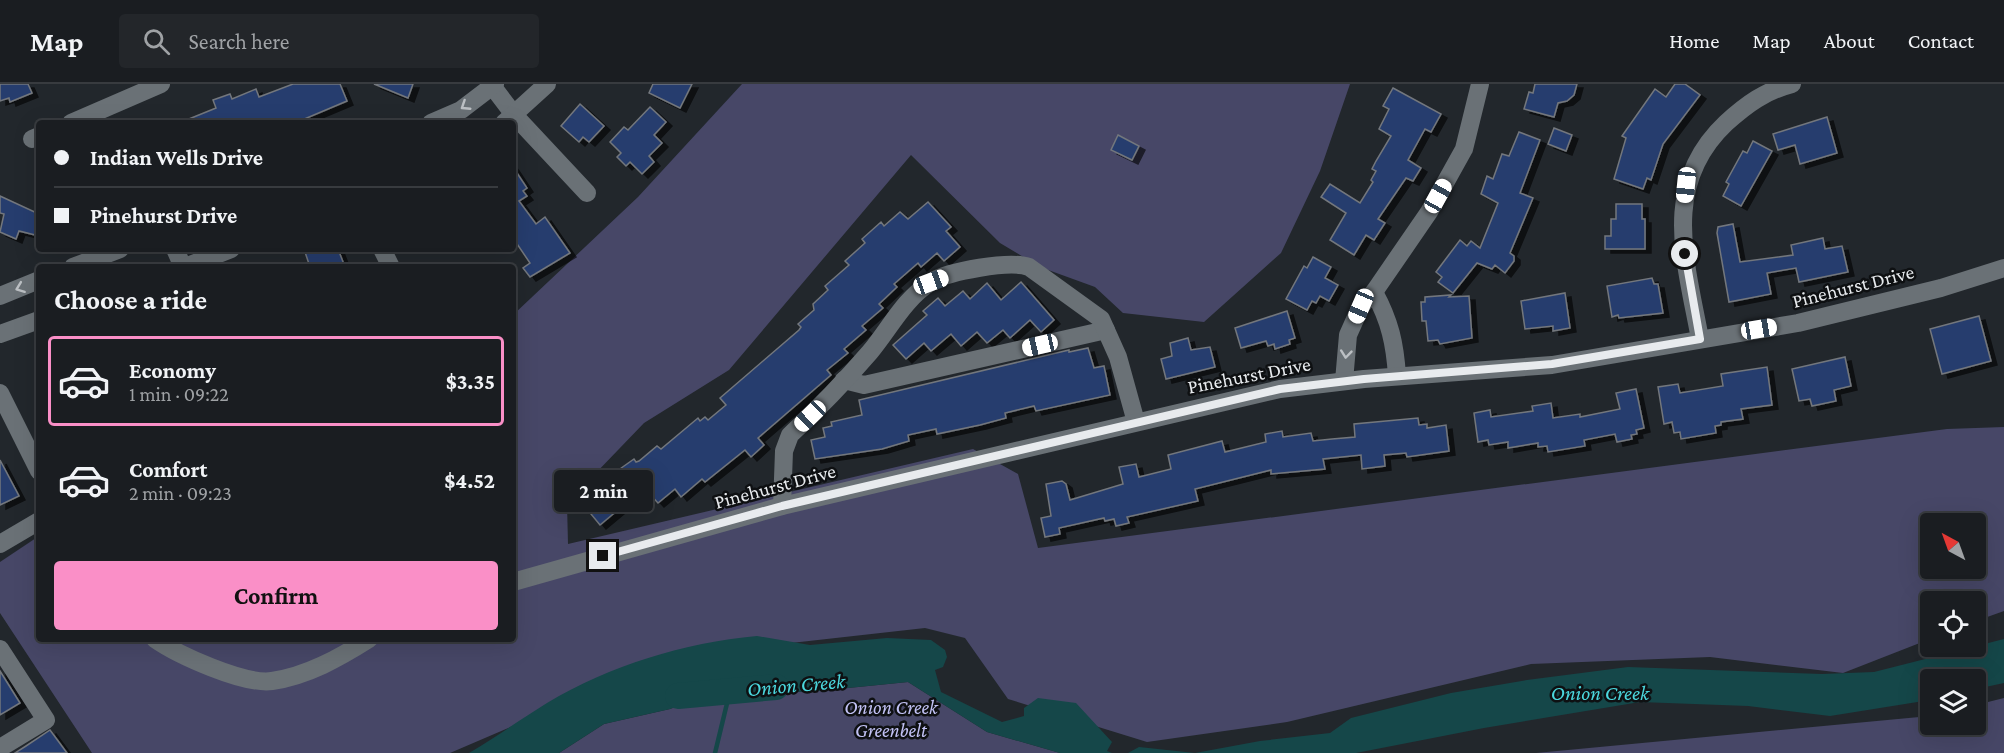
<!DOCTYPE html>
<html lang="en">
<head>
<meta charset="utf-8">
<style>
  :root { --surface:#1a1d21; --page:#23262a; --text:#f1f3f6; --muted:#9fa2a5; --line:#383b3f; --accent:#fa8fc7 }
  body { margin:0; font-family:"Crimson Pro",serif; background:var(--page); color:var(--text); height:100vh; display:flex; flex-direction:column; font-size:22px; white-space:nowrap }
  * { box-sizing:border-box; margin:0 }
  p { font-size:20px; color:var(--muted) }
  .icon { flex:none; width:33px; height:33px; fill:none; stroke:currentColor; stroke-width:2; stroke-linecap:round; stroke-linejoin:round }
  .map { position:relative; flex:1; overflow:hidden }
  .side { position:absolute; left:36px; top:180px; width:480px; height:378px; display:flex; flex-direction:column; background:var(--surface); border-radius:6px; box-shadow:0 6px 24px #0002,0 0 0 2px var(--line) }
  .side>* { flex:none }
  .guide { position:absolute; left:36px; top:36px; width:480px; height:132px; border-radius:6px; box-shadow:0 6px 24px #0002,0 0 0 2px var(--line); display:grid; align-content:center; height:132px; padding:0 18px; background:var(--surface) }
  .needle { width:39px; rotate:319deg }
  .buttons { position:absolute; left:1920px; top:429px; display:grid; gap:12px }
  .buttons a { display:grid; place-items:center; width:66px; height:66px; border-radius:6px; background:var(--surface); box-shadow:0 6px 24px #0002,0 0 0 2px var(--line); font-size:30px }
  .end { position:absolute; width:27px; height:27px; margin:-14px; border:8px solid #e8ebee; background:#111; box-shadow:0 0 0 3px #111 }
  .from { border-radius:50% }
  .bubble { position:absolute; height:42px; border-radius:6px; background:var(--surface); box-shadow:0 6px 24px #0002,0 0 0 2px var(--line); font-size:20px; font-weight:700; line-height:42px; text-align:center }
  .car { position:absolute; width:18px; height:36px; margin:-18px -9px; border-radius:8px; box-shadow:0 0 4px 2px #0007; background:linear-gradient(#fff 24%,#345 0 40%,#fff 0 76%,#345 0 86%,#fff 0) }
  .guide b { display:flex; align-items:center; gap:21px; height:57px; font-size:22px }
  .guide b+b { border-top:2px solid var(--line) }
  .guide i { width:15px; height:15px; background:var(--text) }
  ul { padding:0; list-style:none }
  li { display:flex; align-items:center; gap:18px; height:90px; margin:0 12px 9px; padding:0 6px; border:3px solid transparent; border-radius:6px }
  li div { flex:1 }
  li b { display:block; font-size:22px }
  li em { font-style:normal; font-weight:700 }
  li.on { border-color:var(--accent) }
  li>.icon { width:54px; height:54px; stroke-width:1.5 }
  h2 { padding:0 18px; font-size:27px; line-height:72px }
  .primary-button { display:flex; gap:12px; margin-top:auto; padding:12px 18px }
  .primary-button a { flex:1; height:69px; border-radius:6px; background:var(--accent); color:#111; font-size:24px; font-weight:700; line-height:69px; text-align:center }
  header { display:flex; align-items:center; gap:36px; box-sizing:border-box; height:84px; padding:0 30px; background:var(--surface); border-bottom:2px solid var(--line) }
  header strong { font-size:28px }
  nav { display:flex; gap:33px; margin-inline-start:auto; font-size:21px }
  .search { width:420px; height:54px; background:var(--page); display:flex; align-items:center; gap:15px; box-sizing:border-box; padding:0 21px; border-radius:6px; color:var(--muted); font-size:22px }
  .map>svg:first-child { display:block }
  .green { fill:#474767; fill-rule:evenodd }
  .water { fill:#154749 }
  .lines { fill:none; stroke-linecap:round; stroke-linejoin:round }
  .stream { stroke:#154749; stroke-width:4.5 }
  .river { stroke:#154749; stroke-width:26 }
  .building { fill:#273e6e; stroke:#73777d; stroke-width:1.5; filter:url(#shadow) }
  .minor { stroke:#6a7176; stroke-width:18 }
  .oneway { stroke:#bcc0c4 }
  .route { stroke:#e8ebee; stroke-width:8 }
  .labels { text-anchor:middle; stroke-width:5; stroke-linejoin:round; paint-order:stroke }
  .street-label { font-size:20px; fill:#e8ebee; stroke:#0e1012 }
  .park-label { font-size:20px; font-style:italic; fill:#c2c2f5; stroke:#0e1012 }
  .water-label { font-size:21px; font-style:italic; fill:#4bd7dd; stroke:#0e1012 }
</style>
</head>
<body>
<header>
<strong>Map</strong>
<div class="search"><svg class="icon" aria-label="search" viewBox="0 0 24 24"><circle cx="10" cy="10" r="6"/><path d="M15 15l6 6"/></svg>Search here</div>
<nav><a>Home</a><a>Map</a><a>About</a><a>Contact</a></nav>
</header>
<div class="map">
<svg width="2004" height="669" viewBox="0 0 2004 669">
  <defs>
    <filter id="shadow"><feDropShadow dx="6" dy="4" stdDeviation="0" flood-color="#0009"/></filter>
  </defs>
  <rect width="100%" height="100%" fill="#22272c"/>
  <g class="green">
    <path d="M742 0H1350L1320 87 1281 169 1204 238 1123 229 1095 203 1040 183 1000 159 911 71 729 286 644 339 567 419 568 460 973 365 1018 390 1038 464 1947 345 2004 343V527L1976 537V518H1930V555L1843 589 1710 573 1531 580 1287 638 1147 658 1008 615 965 554 925 544 676 572 450 669H92L0 529V478L39 452V555H513V231L638 113ZM1930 440H1976V484H1930Z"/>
    <path d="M908 598 987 648 1060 669H559L604 640 670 625 721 605 808 608Z"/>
    <path d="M2004 614V669H1536L1930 632V640H1976V621Z"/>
  </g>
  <g class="water">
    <path d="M757 552 810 561 887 554 931 556 945 566 947 573 943 583 935 586 941 608 1002 638 1024 632V624L1038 614 1076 619 1112 658 1107 667 1112 669H1060L987 648 908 598 808 608 721 605 670 625 604 640 559 669H469C496 653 521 635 547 619 611 581 683 559 757 552Z"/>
    <path d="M2004 555V599L1976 605V596H1930V616L1830 632 1748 622 1640 618 1484 644 1356 669H1128L1139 663 1195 669 1260 657 1330 649 1351 634 1451 609 1527 596 1628 583 1822 590 1874 588Z"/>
  </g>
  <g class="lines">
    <path class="stream" d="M715 669 730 607"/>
    <path class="river" d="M678 612 776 603"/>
  </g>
  <g class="building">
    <path d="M0 0H28L32 9 10 18 9 14 0 17Z"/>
    <path d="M293 0H340L347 17 295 39H179L216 24 213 16 230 10 232 15 256 5 259 13Z"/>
    <path d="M374 0H413L408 14Z"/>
    <path d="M653 0H692L680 24 649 9Z"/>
    <path d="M1535 0H1577L1574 11 1567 17 1558 19 1554 33 1524 25 1529 8 1533 9Z"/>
    <path d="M1675 0H1685L1700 11 1663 60 1651 96 1647 94 1643 105 1614 95 1626 54 1622 52 1655 5 1666 13Z"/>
    <path d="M1393 4 1441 30 1431 48 1425 45 1408 76 1421 84 1413 97 1406 94 1378 135 1385 139 1374 156 1366 151 1354 171 1330 156 1346 129 1321 113 1330 100 1360 119 1373 98 1371 96 1376 87 1372 85 1376 77 1391 52 1379 45 1389 25 1383 22Z"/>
    <path d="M580 20 604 42 589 58 583 53 579 58 561 42Z"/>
    <path d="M650 23 666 38 654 51 662 59 649 72 654 78 642 90 630 78 626 82 617 73 621 69 610 58 624 43 628 46Z"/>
    <path d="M1827 33 1837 69 1800 80 1795 61 1778 66 1773 50Z"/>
    <path d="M1554 44 1572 51 1566 67 1548 60Z"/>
    <path d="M1519 48 1540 56 1520 109 1533 114 1510 169 1514 172V177L1505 189 1495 181 1492 185 1477 179 1453 209 1438 198 1442 193 1436 188 1460 156 1467 162 1471 157 1480 164 1498 119 1481 110 1487 92 1493 95 1502 70 1509 72Z"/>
    <path d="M1118 51 1139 62 1132 76 1111 66Z"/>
    <path d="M1753 57 1772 67 1741 122 1723 112 1729 100 1726 98 1743 67 1747 69Z"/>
    <path d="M513 83 527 104 523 107 527 112 519 117 536 140 545 133 570 169 530 193 523 184 530 179 513 154Z"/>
    <path d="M0 112 39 130V152L19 147 16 155 0 148 4 130 0 129Z"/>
    <path d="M928 118 951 143 946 147 960 163 944 177 937 169 921 183 918 179 894 200 897 203 879 220 883 224 862 242 866 246 844 265 848 269 827 286 831 291 758 354 764 361 751 373 745 366 705 398 702 395 681 413 675 405 658 419 648 408 628 425 624 421 600 441 582 419 596 407 593 404 634 375 636 378 639 377 657 362 661 365 698 334 700 337 705 333 708 336 726 321 720 314 799 246 801 243 798 240 814 226 813 220 828 206 825 202 849 181 845 177 865 159 862 155 881 138 884 142 900 128 908 135Z"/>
    <path d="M1616 120H1642V135H1645V165H1605V152H1611V135H1616Z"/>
    <path d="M1733 140 1740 178 1793 171 1791 161 1823 154 1825 165 1842 162 1848 188 1799 198 1796 184 1767 189 1771 210 1729 218 1717 149 1718 143Z"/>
    <path d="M304 165H338L345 183H310Z"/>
    <path d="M1313 173 1331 183 1325 194 1338 201 1329 217 1320 212 1316 219 1312 217 1307 226 1286 215 1304 182 1307 184Z"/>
    <path d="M1652 194 1654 200H1658L1663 229 1619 234 1618 231 1612 233 1607 202Z"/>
    <path d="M1021 198 1054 236 1041 248 1030 236 1010 254 1003 246 987 259 977 248 961 262 951 250 931 267 924 259 906 275 893 261 927 231 923 227 938 214 945 222 963 207 970 215 987 199 1001 216Z"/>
    <path d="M1565 209 1570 244 1553 247V242L1525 245 1521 217Z"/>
    <path d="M1451 211 1449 213 1469 212 1472 254 1440 260 1438 256 1428 257 1426 237H1422L1421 218H1425V213Z"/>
    <path d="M1287 227 1295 254 1289 256 1290 260 1275 265 1274 260 1268 262 1266 257 1241 264 1235 244Z"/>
    <path d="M1979 232 1991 277 1942 290 1930 245Z"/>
    <path d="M1188 254 1191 266 1210 263 1215 283 1166 295 1161 275 1172 272 1170 259Z"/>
    <path d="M1088 264 1094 284 1104 282 1110 311 1036 327 1034 322 1005 329 1006 334 980 341 937 350 936 345 908 351 909 357 882 365 815 375 811 356 825 353 823 344 832 342 831 338 862 331 859 316 1069 266V268Z"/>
    <path d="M1845 273 1851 302 1834 306 1836 317 1812 322 1810 315 1799 317 1792 285Z"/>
    <path d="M1767 283 1772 321 1741 325 1743 335 1721 338V341L1715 342 1716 349 1681 355 1680 348 1674 349 1672 338 1664 340 1658 303 1678 300 1680 309 1723 302 1721 290Z"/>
    <path d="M1636 305 1644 344 1636 346 1637 350 1631 351 1632 355 1617 358 1615 350 1584 356 1585 362 1548 368 1547 362 1538 363V359L1508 364V358L1489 361 1488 356 1478 358 1474 329 1490 326 1491 333 1533 327 1532 322 1551 319 1553 334 1580 330V333L1620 325 1616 309Z"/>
    <path d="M1418 334 1419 341 1427 340V344L1446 341 1449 367 1407 373 1406 369 1384 371 1385 382 1362 385 1361 371 1323 375 1325 385 1271 390V386L1195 405 1198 417 1127 433 1129 439 1116 442 1114 435 1105 437 1104 434 1059 444 1060 450 1045 453 1041 434 1051 432 1046 400 1062 397 1066 400 1070 416 1123 400 1119 383 1136 380 1139 393 1171 385 1168 371 1222 357 1225 368 1266 358 1265 350 1282 347 1283 353 1311 349 1313 357 1332 355 1355 353 1354 340Z"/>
    <path d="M0 376 19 412 0 421Z"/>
    <path d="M0 587 20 619 0 631Z"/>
    <path d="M50 646 67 669H15L26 662Z"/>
  </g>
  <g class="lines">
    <g class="minor">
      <path d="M493 3 515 32 587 109"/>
      <path d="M71 39 161 0"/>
      <path d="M431 39 461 26 495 0"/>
      <path d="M504 39 547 0"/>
      <path d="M32 55 39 52"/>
      <path d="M175 165 183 183"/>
      <path d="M382 165 391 183"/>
      <path d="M73 183 120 165"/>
      <path d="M185 183 231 165"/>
      <path d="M1374 208C1390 237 1395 260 1397 292"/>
      <path d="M0 212 39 196"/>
      <path d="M0 250 39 236"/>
      <path d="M1700 255C1686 178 1660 101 1726 39 1747 20 1765 7 1792 0"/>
      <path d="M844 296 864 301 1106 246"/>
      <path d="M1344 297 1348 251 1361 222 1374 208 1429 128 1464 65 1480 0"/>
      <path d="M0 309 39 387"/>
      <path d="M782 422 784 367 790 351C818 325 845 297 870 268 890 244 904 215 931 198 949 187 1010 176 1029 183L1101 235 1118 273 1136 338"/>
      <path d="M0 460 39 437"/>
      <path d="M513 498 782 422 1280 305 1364 295 1552 281 1798 239 1941 204 2004 184"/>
      <path d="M155 555C178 571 244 601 272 597 307 592 339 574 369 555"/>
      <path d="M0 565 46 636 0 664"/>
    </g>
  </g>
  <defs><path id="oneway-chevron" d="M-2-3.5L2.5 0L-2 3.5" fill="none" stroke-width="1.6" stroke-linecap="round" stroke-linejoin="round" transform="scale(1.5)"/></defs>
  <g class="oneway">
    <use href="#oneway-chevron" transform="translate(465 22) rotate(147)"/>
    <use href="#oneway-chevron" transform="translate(20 204) rotate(159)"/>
    <use href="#oneway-chevron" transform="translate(1346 270) rotate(96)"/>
  </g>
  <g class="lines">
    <path class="route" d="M603 472 782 422 1280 305 1364 295 1552 280 1700 255 1685 170"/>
  </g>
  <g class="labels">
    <g class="street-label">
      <text transform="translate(1853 202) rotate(-14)" y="7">Pinehurst Drive</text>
      <text transform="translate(1249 291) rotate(-11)" y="7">Pinehurst Drive</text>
      <text transform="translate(775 402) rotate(-15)" y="7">Pinehurst Drive</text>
    </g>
    <g class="park-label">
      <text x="891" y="630">Onion Creek<tspan x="891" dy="23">Greenbelt</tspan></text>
    </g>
    <g class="water-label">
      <text transform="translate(796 601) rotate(-5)" y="7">Onion Creek</text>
      <text x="1600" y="616">Onion Creek</text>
    </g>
  </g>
</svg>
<div class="buttons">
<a><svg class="needle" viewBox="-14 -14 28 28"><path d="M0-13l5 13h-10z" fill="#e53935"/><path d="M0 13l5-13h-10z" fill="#9fa2a5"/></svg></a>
<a><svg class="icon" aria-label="locate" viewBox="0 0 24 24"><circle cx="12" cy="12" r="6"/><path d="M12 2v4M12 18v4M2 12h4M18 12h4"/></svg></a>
<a><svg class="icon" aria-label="layers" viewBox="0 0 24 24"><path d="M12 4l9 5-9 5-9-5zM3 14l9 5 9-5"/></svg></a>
</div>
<i class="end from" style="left:1685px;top:170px"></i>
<i class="end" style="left:603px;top:472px"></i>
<div class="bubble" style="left:554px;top:386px;width:99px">2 min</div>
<i class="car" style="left:1686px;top:101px;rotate:186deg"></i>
<i class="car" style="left:1438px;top:112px;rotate:29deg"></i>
<i class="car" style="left:931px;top:198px;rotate:70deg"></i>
<i class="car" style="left:1361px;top:222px;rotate:203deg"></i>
<i class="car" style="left:1759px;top:245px;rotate:81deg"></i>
<i class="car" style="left:1040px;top:261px;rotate:257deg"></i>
<i class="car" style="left:810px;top:332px;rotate:226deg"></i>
<div class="guide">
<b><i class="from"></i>Indian Wells Drive</b>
<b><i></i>Pinehurst Drive</b>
</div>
<section class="side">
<h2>Choose a ride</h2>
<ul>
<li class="on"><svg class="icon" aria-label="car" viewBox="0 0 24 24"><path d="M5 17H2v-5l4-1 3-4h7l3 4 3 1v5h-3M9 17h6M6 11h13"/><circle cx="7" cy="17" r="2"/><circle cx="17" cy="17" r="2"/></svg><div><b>Economy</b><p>1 min · 09:22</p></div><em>$3.35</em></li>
<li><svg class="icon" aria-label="car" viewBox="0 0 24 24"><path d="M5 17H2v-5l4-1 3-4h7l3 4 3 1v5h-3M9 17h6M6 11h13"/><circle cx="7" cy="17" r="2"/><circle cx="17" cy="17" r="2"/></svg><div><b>Comfort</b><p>2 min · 09:23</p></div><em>$4.52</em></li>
</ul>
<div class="primary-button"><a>Confirm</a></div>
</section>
</div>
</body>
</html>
